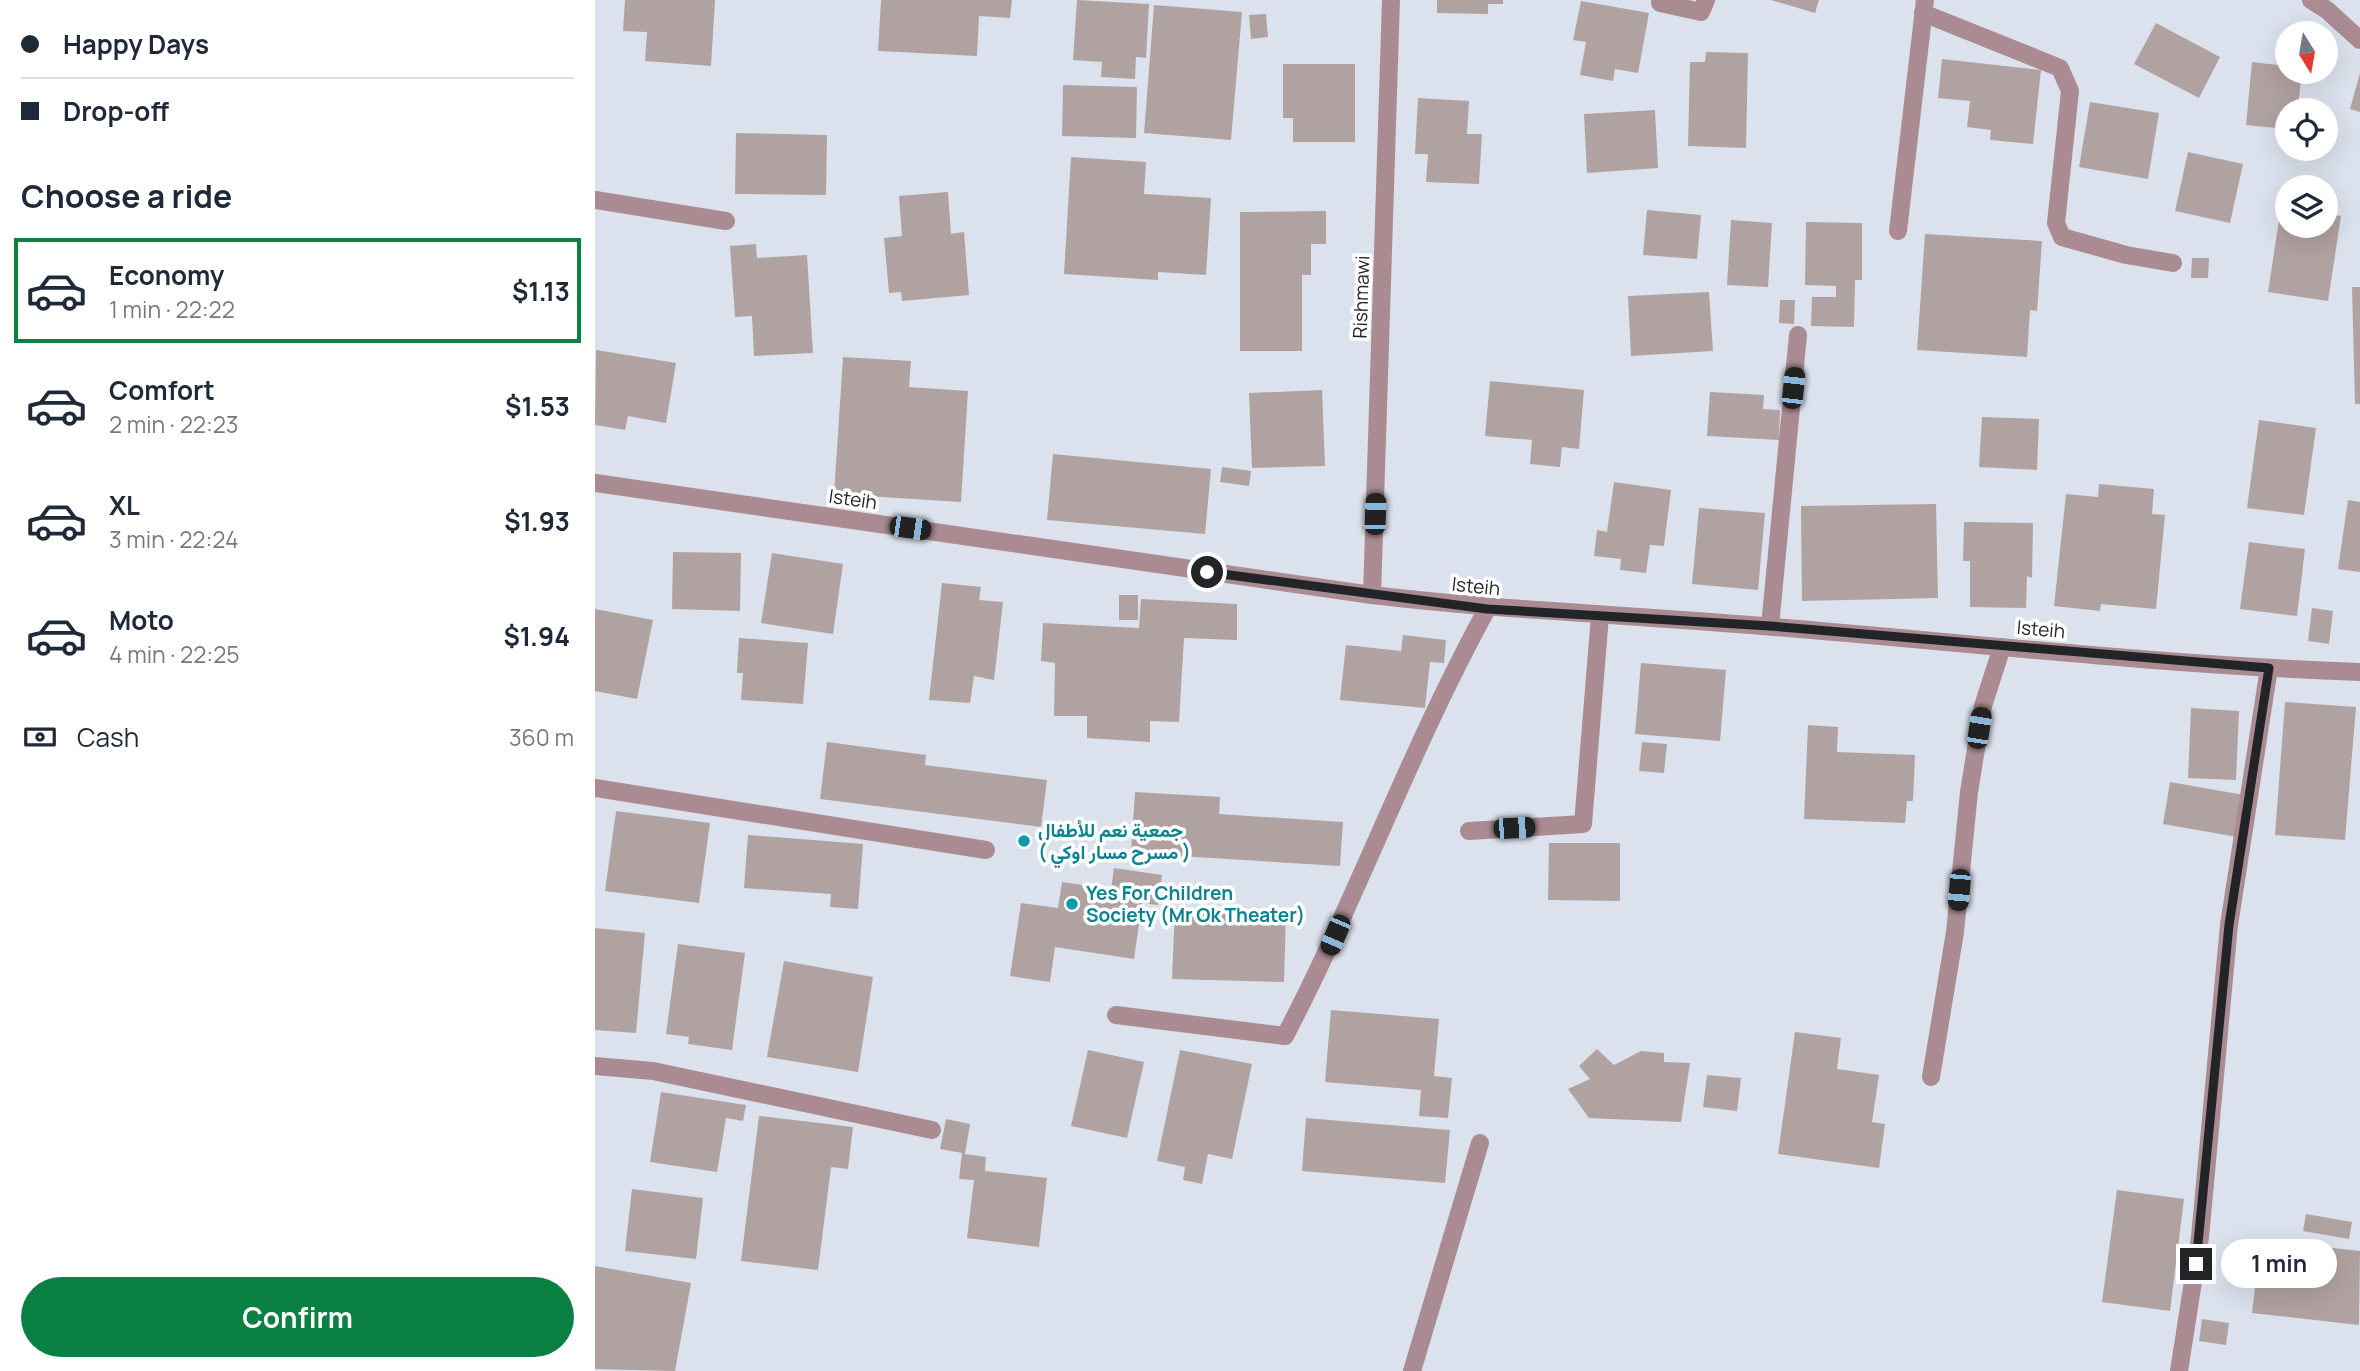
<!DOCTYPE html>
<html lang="en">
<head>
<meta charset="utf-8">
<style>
  :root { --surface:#fff; --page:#f6f6f7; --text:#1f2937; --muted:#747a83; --line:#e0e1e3; --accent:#0b8043 }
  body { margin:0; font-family:Manrope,Vazirmatn,sans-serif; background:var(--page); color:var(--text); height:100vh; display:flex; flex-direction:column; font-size:26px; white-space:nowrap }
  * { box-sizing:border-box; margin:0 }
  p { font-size:23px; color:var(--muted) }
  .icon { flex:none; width:38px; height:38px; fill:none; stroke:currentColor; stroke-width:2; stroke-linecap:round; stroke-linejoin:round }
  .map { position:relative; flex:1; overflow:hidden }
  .details { display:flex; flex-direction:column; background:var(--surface); width:595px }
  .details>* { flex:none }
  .banner { display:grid; align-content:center; height:154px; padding:0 21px; background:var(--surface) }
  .needle { width:46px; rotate:169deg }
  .controls { position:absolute; left:1680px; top:21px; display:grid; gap:14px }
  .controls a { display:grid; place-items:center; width:63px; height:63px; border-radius:50%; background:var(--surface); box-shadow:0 7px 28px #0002; font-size:35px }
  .end { position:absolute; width:32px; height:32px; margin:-16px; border:9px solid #222428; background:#fff; box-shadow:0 0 0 4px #fff }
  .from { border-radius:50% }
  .bubble { position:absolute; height:49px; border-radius:24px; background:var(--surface); box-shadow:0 7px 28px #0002; font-size:23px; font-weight:700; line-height:49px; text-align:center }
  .car { position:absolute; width:21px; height:42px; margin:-21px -10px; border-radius:9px; box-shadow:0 0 5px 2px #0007; background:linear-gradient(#222 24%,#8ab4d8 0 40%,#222 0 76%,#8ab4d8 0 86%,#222 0) }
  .banner b { display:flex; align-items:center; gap:24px; height:66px; font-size:26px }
  .banner b+b { border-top:2px solid var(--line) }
  .banner i { width:18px; height:18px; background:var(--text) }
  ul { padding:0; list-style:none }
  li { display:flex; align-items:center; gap:21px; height:105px; margin:0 14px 10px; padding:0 7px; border:4px solid transparent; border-radius:0px }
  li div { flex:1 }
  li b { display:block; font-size:26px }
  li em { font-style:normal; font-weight:700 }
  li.on { border-color:var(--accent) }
  li>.icon { width:63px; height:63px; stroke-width:1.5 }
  h2 { padding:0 21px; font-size:32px; line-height:84px }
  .pay { display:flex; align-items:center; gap:18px; height:77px; padding:0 21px; font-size:26px }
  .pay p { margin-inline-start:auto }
  .button { display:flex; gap:14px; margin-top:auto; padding:14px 21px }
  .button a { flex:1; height:80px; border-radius:42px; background:var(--accent); color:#fff; font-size:28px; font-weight:700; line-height:80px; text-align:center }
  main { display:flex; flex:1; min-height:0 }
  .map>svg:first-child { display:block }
  .building { fill:#b0a2a1 }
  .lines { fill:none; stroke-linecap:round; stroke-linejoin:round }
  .minor { stroke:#a98b91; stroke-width:18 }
  .route { stroke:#222428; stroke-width:9 }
  .culture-dot { fill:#0f9aa8; stroke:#fff; stroke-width:2.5 }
  .labels { text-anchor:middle; stroke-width:7; stroke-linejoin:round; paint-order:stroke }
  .street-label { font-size:19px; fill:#222428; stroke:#fff }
  .culture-label { font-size:19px; font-weight:bold; fill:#0d838f; stroke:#fff; text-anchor:start }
</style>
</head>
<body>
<main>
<section class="details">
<div class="banner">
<b><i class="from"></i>Happy Days</b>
<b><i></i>Drop-off</b>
</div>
<h2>Choose a ride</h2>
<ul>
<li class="on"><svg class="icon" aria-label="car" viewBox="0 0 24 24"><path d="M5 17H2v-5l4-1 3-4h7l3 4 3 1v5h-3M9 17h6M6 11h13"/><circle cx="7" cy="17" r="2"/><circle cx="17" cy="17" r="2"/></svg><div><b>Economy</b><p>1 min · 22:22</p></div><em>$1.13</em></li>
<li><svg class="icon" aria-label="car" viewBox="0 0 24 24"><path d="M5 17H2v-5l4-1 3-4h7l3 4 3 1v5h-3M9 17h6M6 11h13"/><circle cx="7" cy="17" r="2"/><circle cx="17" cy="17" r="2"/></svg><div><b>Comfort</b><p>2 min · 22:23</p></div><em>$1.53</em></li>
<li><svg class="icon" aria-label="car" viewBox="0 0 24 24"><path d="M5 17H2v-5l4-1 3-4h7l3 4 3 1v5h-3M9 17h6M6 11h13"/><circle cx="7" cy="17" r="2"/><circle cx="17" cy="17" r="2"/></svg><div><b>XL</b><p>3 min · 22:24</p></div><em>$1.93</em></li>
<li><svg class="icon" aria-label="car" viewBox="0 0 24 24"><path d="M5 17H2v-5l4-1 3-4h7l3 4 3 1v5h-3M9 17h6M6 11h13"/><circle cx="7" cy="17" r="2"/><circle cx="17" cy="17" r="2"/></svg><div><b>Moto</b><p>4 min · 22:25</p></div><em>$1.94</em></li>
</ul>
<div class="pay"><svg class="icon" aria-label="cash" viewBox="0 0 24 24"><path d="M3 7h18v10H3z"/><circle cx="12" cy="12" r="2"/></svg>Cash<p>360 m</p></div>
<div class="button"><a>Confirm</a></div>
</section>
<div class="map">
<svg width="1765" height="1371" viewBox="0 0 1765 1371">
  <rect width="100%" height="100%" fill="#dce2ed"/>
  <g class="building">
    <path d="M30 0H120L116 66 50 61 52 32 28 31Z"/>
    <path d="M286 0H417L415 18 384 16 382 56 283 51Z"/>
    <path d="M482 0 554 4 551 58 541 57 540 79 506 77 507 62 478 60Z"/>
    <path d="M842 0H908V4H893V14L842 13Z"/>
    <path d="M1176 0H1224L1220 13Z"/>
    <path d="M986 1 1054 13 1043 73 1020 69 1018 81 985 75 991 42 978 40Z"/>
    <path d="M559 5 647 12 636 140 549 133Z"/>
    <path d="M671 14 673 37 656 39 654 15Z"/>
    <path d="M1561 23 1625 57 1604 98 1539 64Z"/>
    <path d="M1111 52 1153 53 1151 148 1093 146 1095 62H1110Z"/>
    <path d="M1347 59 1446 70 1438 144 1395 140 1396 130 1372 127 1375 101 1343 98Z"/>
    <path d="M1657 62 1692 66V72H1707L1703 106 1712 107V110H1692V129L1651 125Z"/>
    <path d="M688 64H760V142H698V118H688Z"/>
    <path d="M1765 73V112L1755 109Z"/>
    <path d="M468 85 542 87 541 138 467 136Z"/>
    <path d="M823 98 874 101 872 134H887L884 184 831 182 833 154H820Z"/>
    <path d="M1495 102 1564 113 1553 179 1484 167Z"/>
    <path d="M1060 110 1063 168 992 173 989 114Z"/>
    <path d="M141 133 232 135 231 195 140 194Z"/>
    <path d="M1593 152 1648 164 1635 223 1580 211Z"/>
    <path d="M476 157 551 162 549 194 616 198 611 275 563 272V280L469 274Z"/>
    <path d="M353 192 356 234 369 232 374 295 307 301 306 292 294 293 289 238 307 236 304 196Z"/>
    <path d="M1686 207 1692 208V226H1731V214L1746 216 1733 301 1673 292Z"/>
    <path d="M1052 210 1106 215 1102 259 1048 255Z"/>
    <path d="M731 211V244H716V275H707V351H645V212Z"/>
    <path d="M1136 220 1177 223 1173 287 1132 285Z"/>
    <path d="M1211 222 1267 223V280H1260L1259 327 1216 326 1217 297H1241V286L1210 285Z"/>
    <path d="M1330 234 1447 241 1442 311 1435 310 1432 357 1322 350Z"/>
    <path d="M161 244 162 258 212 255 218 353 159 356 157 316 140 317 135 246Z"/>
    <path d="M1597 258H1614L1613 278H1596Z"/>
    <path d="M1757 287H1765V404H1760Z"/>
    <path d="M1114 292 1118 351 1036 356 1033 296Z"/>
    <path d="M1185 300H1200L1199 324 1184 323Z"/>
    <path d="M1 350 81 363 71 423 33 416 30 430 0 425Z"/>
    <path d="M248 357 316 361 314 387 373 391 366 502 239 494Z"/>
    <path d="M895 381 989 390 984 449 967 447 965 467 935 464 937 440 890 436Z"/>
    <path d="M727 390 730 466 657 468 654 393Z"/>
    <path d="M1115 392 1169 395 1168 409 1185 410 1184 440 1112 436Z"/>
    <path d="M1387 417 1444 419 1442 470 1384 467Z"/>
    <path d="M1664 420 1721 428 1709 515 1652 508Z"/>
    <path d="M458 454 616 469 610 534 452 520Z"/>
    <path d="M627 467 656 471 654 486 625 482Z"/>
    <path d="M1019 482 1076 490 1069 546 1055 545 1051 573 1025 570 1026 559 999 556 1002 530 1012 532Z"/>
    <path d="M1504 484 1559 489 1557 514 1570 515 1561 609 1506 604 1505 611 1459 606 1471 494 1503 497Z"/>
    <path d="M1753 500 1765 502V572L1743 569Z"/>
    <path d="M1341 504 1343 598 1207 601 1206 506Z"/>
    <path d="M1104 508 1170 513 1163 590 1097 584Z"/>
    <path d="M1369 522 1438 523 1437 578 1432 576 1431 608 1375 607V561H1368Z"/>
    <path d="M1654 542 1710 549 1702 616 1645 609Z"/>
    <path d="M78 552 146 553 145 611 77 609Z"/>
    <path d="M177 553 248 564 238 634 166 623Z"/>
    <path d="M347 583 386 587 384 600 408 602 399 680 379 676 375 703 334 700Z"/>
    <rect x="524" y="595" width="19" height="25"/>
    <path d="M546 599 642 604V640L589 638 584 722 555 721V742L492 738V716H459L460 663 446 661 448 623 544 628Z"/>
    <path d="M1717 608 1738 611 1734 644 1713 641Z"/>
    <path d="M0 609 58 620 42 699 0 691Z"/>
    <path d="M808 635 851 640 849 663 835 662 830 708 745 700 751 645 806 651Z"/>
    <path d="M144 638 213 643 208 704 146 700 148 673H142Z"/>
    <path d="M1046 663 1131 670 1125 741 1040 734Z"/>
    <path d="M1690 702 1761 707 1750 840 1680 835Z"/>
    <path d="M1596 708 1644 711 1641 780 1593 778Z"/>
    <path d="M1213 725 1243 727 1242 752 1320 755 1318 801H1312L1310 823 1209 819Z"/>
    <path d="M232 742 331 755 330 765 452 780 446 827 225 799Z"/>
    <path d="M1047 742 1072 744 1069 773 1044 771Z"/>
    <path d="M1575 782 1649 795 1642 837 1568 824Z"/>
    <path d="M540 792 625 797 624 814 748 822 745 866 536 853Z"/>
    <path d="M21 811 115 823 104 903 10 891Z"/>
    <path d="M153 835 268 844 263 909 235 907 236 894 149 888Z"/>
    <path d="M954 843H1025V901L953 900Z"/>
    <path d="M519 868 567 875 563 905 547 903 539 959 460 947 455 982 415 976 426 903 463 908 467 882 516 889Z"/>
    <path d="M580 908 691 911 689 982 577 979Z"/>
    <path d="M0 928 50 933 41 1033 0 1030Z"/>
    <path d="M83 944 150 953 137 1050 93 1044 94 1037 71 1034Z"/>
    <path d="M189 961 278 977 263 1072 172 1057Z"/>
    <path d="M736 1010 844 1019 839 1076 857 1078 853 1118 824 1116 826 1090 730 1082Z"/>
    <path d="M1200 1032 1246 1038 1242 1069 1284 1075 1277 1122 1290 1124 1284 1168 1183 1154Z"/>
    <path d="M1002 1049 1019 1065 1046 1051 1069 1053V1062L1095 1063 1086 1122 994 1118 973 1089 995 1079 984 1066Z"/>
    <path d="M493 1050 549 1062 532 1138 476 1126Z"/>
    <path d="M585 1050 657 1064 637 1159 613 1154 607 1184 588 1180 590 1167 562 1161Z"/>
    <path d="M1112 1075 1146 1078 1142 1111 1108 1107Z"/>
    <path d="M66 1092 151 1105 148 1121 131 1118 122 1172 55 1162Z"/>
    <path d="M164 1116 258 1127 253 1169 236 1167 223 1270 146 1261Z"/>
    <path d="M711 1118 855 1130 850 1183 707 1171Z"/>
    <path d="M351 1119 375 1124 370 1154 391 1157 390 1171 452 1178 444 1247 372 1238 379 1180 364 1179 367 1153 345 1149Z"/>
    <path d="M37 1189 108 1198 101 1259 30 1251Z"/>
    <path d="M1522 1190 1589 1199 1575 1311 1507 1302Z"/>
    <path d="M1711 1214 1757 1222 1754 1239 1708 1231Z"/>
    <path d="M1693 1243 1765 1251 1764 1325 1657 1313 1661 1279 1689 1283Z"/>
    <path d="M0 1266 96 1283 80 1371 0 1369Z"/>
    <path d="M1607 1319 1634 1323 1631 1345 1604 1341Z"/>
  </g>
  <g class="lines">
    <g class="minor">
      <path d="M1716 0 1732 10 1765 40"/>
      <path d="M1065 3 1106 12 1111 0"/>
      <path d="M1328 13 1465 68 1475 91 1461 223 1467 237 1531 255 1578 263"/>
      <path d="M0 200 131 221"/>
      <path d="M1303 231 1330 0"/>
      <path d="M0 483 777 595C911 611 1045 615 1179 627 1374 643 1569 665 1765 672"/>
      <path d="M777 595 796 0"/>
      <path d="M1175 626 1203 335"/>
      <path d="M0 788 391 850"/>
      <path d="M874 831 988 824 1005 616"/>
      <path d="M521 1015 690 1036C763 896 816 747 892 609"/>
      <path d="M0 1066 58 1071 337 1130"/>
      <path d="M1336 1077 1360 932 1374 792 1388 706 1407 647"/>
      <path d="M817 1371 885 1143"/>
      <path d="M1584 1371 1605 1237 1634 925 1674 668"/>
    </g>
  </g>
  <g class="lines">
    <path class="route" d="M612 572 892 609 1175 626 1674 668 1634 925 1601 1264"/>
  </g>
  <g class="culture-dot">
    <circle cx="429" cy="841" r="7"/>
    <circle cx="477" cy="904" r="7"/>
  </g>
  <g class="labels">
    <g class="street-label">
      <text transform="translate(766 297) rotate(-88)" y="7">Rishmawi</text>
      <text transform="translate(258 499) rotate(8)" y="7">Isteih</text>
      <text transform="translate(881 586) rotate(6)" y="7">Isteih</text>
      <text transform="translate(1446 629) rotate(5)" y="7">Isteih</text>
    </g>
    <g class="culture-label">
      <text x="443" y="837">جمعية نعم للأطفال<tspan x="443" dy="22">( مسرح مسار اوكي )</tspan></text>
      <text x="491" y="900">Yes For Children<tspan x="491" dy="22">Society (Mr Ok Theater)</tspan></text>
    </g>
  </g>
</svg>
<div class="controls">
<a><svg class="needle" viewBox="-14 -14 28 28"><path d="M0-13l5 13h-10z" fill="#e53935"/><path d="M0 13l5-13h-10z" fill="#747a83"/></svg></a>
<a><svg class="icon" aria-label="locate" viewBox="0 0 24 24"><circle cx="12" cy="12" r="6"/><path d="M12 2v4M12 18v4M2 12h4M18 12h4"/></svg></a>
<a><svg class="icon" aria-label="layers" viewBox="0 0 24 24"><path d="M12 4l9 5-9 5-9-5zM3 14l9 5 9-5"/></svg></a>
</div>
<i class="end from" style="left:612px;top:572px"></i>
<i class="end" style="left:1601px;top:1264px"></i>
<div class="bubble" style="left:1626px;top:1239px;width:116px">1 min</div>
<i class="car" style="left:1198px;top:388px;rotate:6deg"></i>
<i class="car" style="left:780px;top:514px;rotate:2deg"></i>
<i class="car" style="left:315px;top:528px;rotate:98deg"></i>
<i class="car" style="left:1384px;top:728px;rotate:9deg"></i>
<i class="car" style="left:919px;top:828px;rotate:87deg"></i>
<i class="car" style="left:1364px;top:890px;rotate:185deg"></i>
<i class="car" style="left:740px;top:935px;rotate:203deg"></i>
</div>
</main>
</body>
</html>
